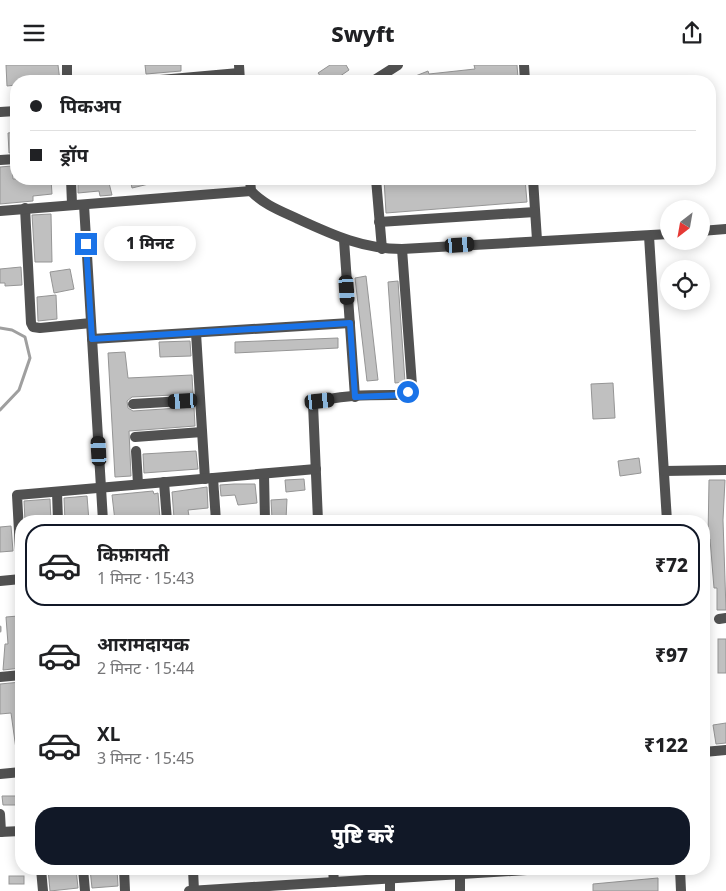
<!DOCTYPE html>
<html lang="hi">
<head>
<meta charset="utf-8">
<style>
  :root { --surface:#fff; --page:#f6f6f6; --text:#202124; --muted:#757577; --line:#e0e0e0; --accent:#111827 }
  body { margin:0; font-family:"Noto Sans","Noto Sans Devanagari",sans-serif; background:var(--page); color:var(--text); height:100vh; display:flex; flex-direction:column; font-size:19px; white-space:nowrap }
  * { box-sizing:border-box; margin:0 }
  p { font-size:16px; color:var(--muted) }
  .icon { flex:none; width:28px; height:28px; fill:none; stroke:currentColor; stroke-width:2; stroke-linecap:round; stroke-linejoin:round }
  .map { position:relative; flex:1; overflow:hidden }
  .side { position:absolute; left:15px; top:450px; width:695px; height:360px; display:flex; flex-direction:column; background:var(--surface); border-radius:20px; box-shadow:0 2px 12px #0003 }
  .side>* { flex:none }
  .top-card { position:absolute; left:10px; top:10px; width:706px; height:110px; border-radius:20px; box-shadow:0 2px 12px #0003; display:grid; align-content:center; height:110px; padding:0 20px; background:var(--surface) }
  .needle { width:32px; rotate:211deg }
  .buttons { position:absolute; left:660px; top:135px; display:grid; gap:10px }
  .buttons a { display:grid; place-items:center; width:50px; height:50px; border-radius:50%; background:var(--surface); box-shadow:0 2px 12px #0003; font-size:25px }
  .end { position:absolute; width:22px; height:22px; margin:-11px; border:6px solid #1a73e8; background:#fff; box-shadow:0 0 0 2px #fff }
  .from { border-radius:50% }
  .bubble { position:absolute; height:35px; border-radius:18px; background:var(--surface); box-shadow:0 2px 12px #0003; font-size:16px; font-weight:800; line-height:35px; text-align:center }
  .car { position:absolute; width:15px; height:30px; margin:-15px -8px; border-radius:6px; box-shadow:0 0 4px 1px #0007; background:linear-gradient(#222 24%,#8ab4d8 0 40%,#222 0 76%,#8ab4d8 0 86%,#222 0) }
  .top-card b { display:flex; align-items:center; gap:18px; height:48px; font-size:19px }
  .top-card b+b { border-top:1px solid var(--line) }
  .top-card i { width:12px; height:12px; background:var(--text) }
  ul { padding:9px 0 0; list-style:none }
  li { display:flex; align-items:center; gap:15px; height:82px; margin:0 10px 8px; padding:0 10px; border:2px solid transparent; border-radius:20px }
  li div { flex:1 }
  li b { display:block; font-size:19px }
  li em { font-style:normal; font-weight:800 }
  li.current { border-color:var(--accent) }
  li>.icon { width:45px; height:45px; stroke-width:1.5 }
  .primary-button { display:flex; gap:10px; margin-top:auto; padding:10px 20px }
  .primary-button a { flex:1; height:58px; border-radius:20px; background:var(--accent); color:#fff; font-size:20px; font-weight:800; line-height:58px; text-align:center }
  header { display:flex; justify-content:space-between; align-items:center; height:65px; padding:0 20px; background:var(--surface); font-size:22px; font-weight:800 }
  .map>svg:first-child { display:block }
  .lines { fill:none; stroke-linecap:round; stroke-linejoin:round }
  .stream { stroke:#9f9f9f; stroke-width:3 }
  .building { fill:#c0c0c0; stroke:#959595 }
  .minor { stroke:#515151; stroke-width:10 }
  .tertiary { stroke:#515151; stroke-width:10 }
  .route { stroke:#1a73e8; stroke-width:6 }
</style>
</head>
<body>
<header><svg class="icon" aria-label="menu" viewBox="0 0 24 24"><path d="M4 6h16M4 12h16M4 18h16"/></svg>Swyft<svg class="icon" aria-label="share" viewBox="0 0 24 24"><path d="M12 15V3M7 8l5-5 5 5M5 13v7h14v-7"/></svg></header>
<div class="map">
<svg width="726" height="826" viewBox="0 0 726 826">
  <rect width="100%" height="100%" fill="#fff"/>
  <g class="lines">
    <g class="stream">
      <path d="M0 263 12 265 25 272 30 293 19 325 0 345"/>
      <path d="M0 562V566"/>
    </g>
  </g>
  <g class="building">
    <path d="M6 0H58L60 16H16V20L7 21Z"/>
    <path d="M145 0H181V6L146 9Z"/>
    <path d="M330 0H346L349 5 333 16H324L318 8Z"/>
    <path d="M474 0H517L518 13 496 14V16H403L428 6 429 9 475 4Z"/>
    <path d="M16 67V87L9 88 8 68Z"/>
    <path d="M12 101 13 114H51L52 129 33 131V136L0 139V102Z"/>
    <path d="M78 114H108L112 130 100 131 99 126 78 128Z"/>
    <path d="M130 114H157V117L132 123Z"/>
    <path d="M384 114H525L527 137 386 148Z"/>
    <path d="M51 149 52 197H35L32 150Z"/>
    <path d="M21 202 22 220 5 221V218H0V204Z"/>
    <path d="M70 204 74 224 54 228 50 207Z"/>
    <path d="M366 211 378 315 367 316 355 213Z"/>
    <path d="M398 216 405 317 395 318 388 217Z"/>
    <path d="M56 230 57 254 38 256 37 232Z"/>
    <path d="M338 273V283L235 288V277Z"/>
    <path d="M190 276 191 291 160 292 159 277Z"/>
    <path d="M125 287 128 313 192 310 193 329 132 332 127 336 128 343 133 346 194 342 195 361 129 366 131 411 115 412 108 288Z"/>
    <path d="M613 318 615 353 593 354 591 319Z"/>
    <path d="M196 386 198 404 144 408 143 389Z"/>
    <path d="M639 393 641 408 620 411 618 396Z"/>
    <path d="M304 414 305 425 286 427 285 415Z"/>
    <path d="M709 415H725L723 455 726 545H717V523H714L710 474H708Z"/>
    <path d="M234 419H255L257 438 238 440 235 430 221 431 220 420Z"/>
    <path d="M207 422 208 443 188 445 189 451 174 453 172 427Z"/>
    <path d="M153 426 154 429 158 428 160 454 115 456 112 430Z"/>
    <path d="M87 431 89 456H65L64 433Z"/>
    <path d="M50 434 51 456H25L24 436Z"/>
    <path d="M287 434 286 454H272L271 435Z"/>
    <path d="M11 461 13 486 0 487V462Z"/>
    <path d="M18 551 21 603 3 605 5 579H8L6 552Z"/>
    <rect x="718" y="574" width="8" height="34"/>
    <path d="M21 617V684H16L11 648 0 649V619Z"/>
    <path d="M726 658V678L716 679 713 660Z"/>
    <path d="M2 731H21V740H3Z"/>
    <path d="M48 804H76L78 823 50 826Z"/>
    <path d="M90 804H117L118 821 92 823Z"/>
    <rect x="9" y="811" width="15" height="8"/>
    <path d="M658 813V826H593V819Z"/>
  </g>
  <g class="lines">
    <g class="minor">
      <path d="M67 0V16"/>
      <path d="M524 0 525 16"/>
      <path d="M149 16 239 8"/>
      <path d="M373 16 398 0"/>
      <path d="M0 47 16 46"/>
      <path d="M0 95 16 94"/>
      <path d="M71 114 72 139"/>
      <path d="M376 114 382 184"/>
      <path d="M533 114 537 175"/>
      <path d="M84 140 103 456"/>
      <path d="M25 143 31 258 33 262 40 263 91 258"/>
      <path d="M0 146 251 126"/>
      <path d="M379 157 535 147"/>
      <path d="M649 171 667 456"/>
      <path d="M344 175 355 332"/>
      <path d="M196 268 205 414"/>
      <path d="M92 274 350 258"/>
      <path d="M133 339 200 335"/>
      <path d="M135 372 202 367"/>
      <path d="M136 386 138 419"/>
      <path d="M664 406 726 405"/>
      <path d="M264 409 265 456"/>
      <path d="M213 413 216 456"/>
      <path d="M164 417 167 456"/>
      <path d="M57 427 58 456"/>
      <path d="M318 456 313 339C335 329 378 330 403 330L409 327 412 320 402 184"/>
      <path d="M21 503 17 430 316 404"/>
      <path d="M0 516 21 514"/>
      <path d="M719 554 726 553"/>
      <path d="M0 612 21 610"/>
      <path d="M704 687 726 685"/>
      <path d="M0 709 21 707"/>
      <path d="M0 749 1 767"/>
      <path d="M0 767 21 766"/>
      <path d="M41 804 43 826"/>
      <path d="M83 804 85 826"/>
      <path d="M124 804 125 826"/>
      <path d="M193 804 194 826"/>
      <path d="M333 804 334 817"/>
      <path d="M680 804 681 826"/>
      <path d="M460 809V826"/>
      <path d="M390 813V826"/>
      <path d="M189 826 542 804"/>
    </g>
    <g class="tertiary">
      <path d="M239 0 240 16"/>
      <path d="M250 114 251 126C264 140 281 146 298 154 333 170 363 184 402 184L669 169"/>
      <path d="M701 166 726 164"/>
    </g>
  </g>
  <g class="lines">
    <path class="route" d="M86 179 92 274 350 258 355 332 402 330 408 327"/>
  </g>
</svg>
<div class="buttons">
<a><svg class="needle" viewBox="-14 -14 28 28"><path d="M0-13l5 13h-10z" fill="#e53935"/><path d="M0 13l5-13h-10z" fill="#757577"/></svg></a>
<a><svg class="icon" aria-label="locate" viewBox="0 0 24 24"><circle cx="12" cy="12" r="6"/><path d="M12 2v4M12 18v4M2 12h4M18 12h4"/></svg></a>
</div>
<i class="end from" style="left:408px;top:327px"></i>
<i class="end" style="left:86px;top:179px"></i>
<div class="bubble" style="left:104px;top:161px;width:92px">1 मिनट</div>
<i class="car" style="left:460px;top:180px;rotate:86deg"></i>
<i class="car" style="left:347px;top:225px;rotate:176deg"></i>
<i class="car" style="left:183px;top:336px;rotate:267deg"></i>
<i class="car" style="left:320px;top:336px;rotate:84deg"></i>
<i class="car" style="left:99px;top:386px;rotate:357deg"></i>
<div class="top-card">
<b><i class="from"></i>पिकअप</b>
<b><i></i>ड्रॉप</b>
</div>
<section class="side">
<ul>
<li class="current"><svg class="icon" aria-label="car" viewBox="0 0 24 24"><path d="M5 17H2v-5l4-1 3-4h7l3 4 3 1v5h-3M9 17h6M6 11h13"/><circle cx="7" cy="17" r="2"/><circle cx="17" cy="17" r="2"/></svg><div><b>किफ़ायती</b><p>1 मिनट · 15:43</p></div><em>₹72</em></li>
<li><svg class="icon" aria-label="car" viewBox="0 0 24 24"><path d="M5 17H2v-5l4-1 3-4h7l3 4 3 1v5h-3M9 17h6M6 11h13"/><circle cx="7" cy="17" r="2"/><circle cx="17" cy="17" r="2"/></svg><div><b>आरामदायक</b><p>2 मिनट · 15:44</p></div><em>₹97</em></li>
<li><svg class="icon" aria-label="car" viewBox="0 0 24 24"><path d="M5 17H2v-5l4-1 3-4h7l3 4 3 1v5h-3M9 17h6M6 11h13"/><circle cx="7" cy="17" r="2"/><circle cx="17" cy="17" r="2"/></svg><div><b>XL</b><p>3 मिनट · 15:45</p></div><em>₹122</em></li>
</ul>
<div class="primary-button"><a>पुष्टि करें</a></div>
</section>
</div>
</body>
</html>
